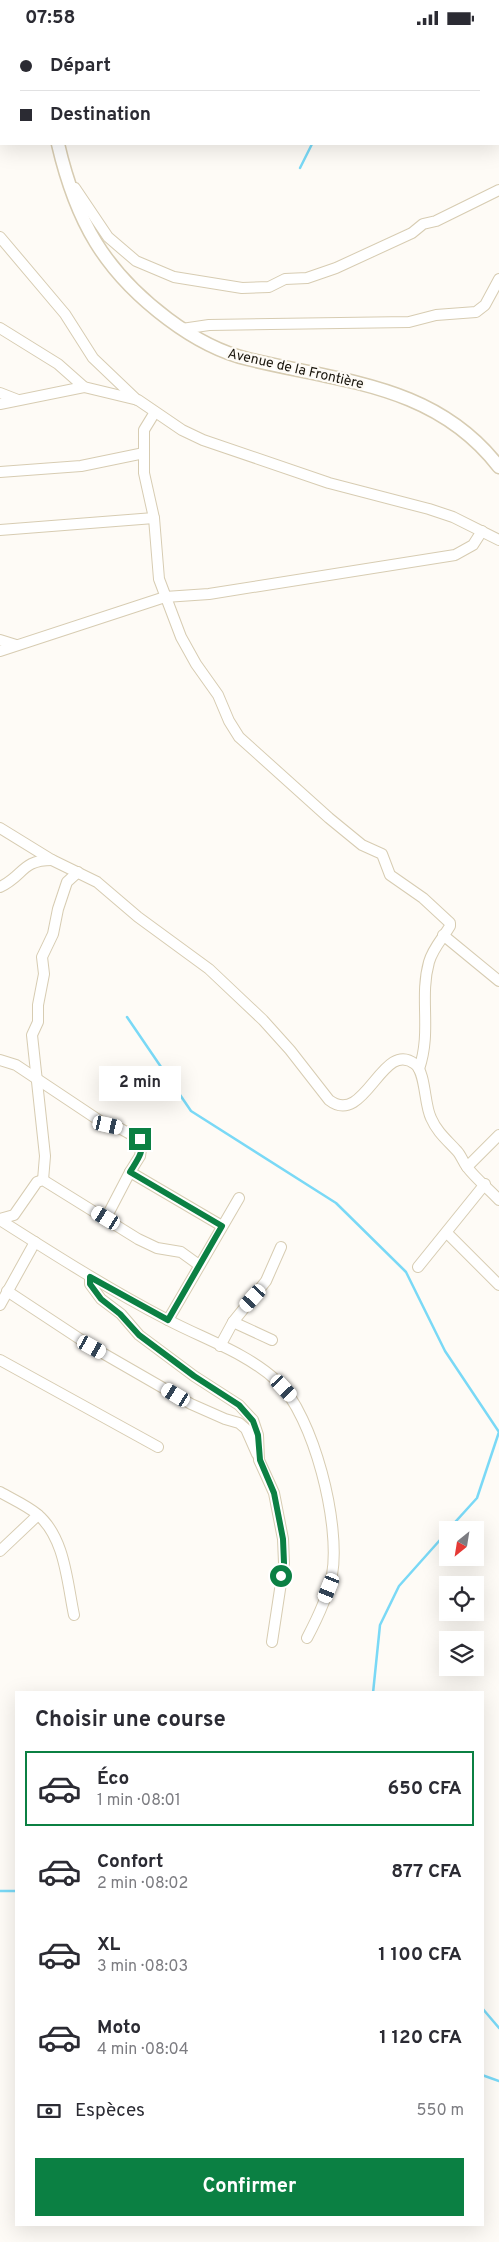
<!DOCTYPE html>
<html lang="fr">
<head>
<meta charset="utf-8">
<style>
  :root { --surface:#fff; --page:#f2f2f3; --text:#2b2b33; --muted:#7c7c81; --line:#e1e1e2; --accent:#0b8043 }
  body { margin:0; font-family:Overpass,sans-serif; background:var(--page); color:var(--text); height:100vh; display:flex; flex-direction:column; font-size:19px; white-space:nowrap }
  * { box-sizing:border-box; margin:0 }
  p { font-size:16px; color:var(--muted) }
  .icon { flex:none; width:28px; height:28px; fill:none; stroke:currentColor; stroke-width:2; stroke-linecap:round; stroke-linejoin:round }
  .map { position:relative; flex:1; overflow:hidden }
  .side { position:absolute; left:15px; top:1656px; width:469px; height:535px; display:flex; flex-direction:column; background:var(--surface); border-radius:0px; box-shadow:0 5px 20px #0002 }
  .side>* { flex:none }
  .top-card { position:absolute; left:0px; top:0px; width:500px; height:110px; box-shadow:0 5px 20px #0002; display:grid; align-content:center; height:110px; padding:0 20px; background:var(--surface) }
  .needle { width:32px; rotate:210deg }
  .tools { position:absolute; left:439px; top:1486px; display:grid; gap:10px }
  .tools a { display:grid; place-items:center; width:45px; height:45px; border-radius:0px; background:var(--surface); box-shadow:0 5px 20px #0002; font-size:25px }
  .end { position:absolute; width:22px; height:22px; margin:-11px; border:6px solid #0b8043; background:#fff; box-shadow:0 0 0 2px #fff }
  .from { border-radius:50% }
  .bubble { position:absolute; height:35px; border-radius:0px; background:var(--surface); box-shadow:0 5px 20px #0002; font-size:16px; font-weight:700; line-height:35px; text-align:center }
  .car { position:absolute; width:15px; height:30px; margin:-15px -8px; border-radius:6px; box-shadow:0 0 4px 1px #0007; background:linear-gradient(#fff 24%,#345 0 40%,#fff 0 76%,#345 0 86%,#fff 0) }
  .top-card b { display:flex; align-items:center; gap:18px; height:48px; font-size:19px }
  .top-card b+b { border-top:1px solid var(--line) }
  .top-card i { width:12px; height:12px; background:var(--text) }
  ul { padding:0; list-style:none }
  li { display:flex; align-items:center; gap:15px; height:75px; margin:0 10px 8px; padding:0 10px; border:2px solid transparent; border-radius:0px }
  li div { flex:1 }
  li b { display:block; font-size:19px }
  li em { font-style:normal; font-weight:700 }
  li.current { border-color:var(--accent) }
  li>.icon { width:45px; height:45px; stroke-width:1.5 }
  h2 { padding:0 20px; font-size:22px; line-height:60px }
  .pay { display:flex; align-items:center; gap:12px; height:55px; padding:0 20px; font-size:19px }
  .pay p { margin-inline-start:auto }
  .cta { display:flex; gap:10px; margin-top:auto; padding:10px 20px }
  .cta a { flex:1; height:58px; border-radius:0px; background:var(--accent); color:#fff; font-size:20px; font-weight:700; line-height:58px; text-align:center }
  .status { display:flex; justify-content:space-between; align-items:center; height:35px; padding:0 25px; background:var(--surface); direction:ltr }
  .status svg { height:14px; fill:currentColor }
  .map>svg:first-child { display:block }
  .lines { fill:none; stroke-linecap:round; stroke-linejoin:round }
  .stream { stroke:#7ad9f6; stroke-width:2.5 }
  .minor-casing { stroke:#d7ccb2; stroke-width:12 }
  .tertiary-casing { stroke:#d7ccb2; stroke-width:15 }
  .minor { stroke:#fff; stroke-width:10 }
  .tertiary { stroke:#fff; stroke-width:12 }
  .route { stroke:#0b8043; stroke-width:6 }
  .labels { text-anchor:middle; stroke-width:4.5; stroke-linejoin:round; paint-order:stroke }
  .street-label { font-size:14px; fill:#19150c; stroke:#fefbf6 }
</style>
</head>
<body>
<div class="status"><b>07:58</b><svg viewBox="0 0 49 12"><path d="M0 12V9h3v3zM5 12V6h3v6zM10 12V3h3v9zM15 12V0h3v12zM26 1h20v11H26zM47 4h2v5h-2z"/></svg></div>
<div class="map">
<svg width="499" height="2207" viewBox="0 0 499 2207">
  <rect width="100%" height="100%" fill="#fefbf6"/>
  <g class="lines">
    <g class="stream">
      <path d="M384 1 385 0"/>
      <path d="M300 133 312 109"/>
      <path d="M127 982 191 1076 336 1168 406 1237 445 1316 499 1397 477 1463 448 1495"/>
      <path d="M373 1658 380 1590 399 1551 448 1496"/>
      <path d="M0 1856H16"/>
      <path d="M482 1973 499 1993"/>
      <path d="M482 2040 499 2046"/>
    </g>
    <defs>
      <g id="minor">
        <path d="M75 153 108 202 136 226 174 242 242 253 269 252 285 244 307 243 336 233 412 198 423 189 436 186 499 155"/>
        <path d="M0 202 65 279 93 323 137 365"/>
        <path d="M0 293 58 329 84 352 138 365 182 395 203 405 329 448 429 474 453 482 499 505"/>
        <path d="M182 294 209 290 409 287 436 280 476 277 485 270 499 244"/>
        <path d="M0 358 18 365"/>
        <path d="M0 369 84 352"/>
        <path d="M155 377 144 395V438L154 483 159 544 181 602 196 629 218 660 229 686 239 702 329 783 362 810 382 819 390 840 423 863 450 888V891C443 903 433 913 429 927 419 963 432 996 419 1034"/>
        <path d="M0 437 81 431 144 418"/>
        <path d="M0 495 154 483"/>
        <path d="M0 605 16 610"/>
        <path d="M0 616 165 562 209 559 455 520 473 510 482 496"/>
        <path d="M0 793 52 825 97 847 138 882 209 934 263 985 290 1015 329 1065C365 1093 382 1003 415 1029 426 1038 424 1069 431 1083 437 1097 447 1105 457 1116 461 1120 463 1127 467 1132 476 1144 489 1154 499 1165"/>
        <path d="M0 852C24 841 21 825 52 825"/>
        <path d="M443 900 499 946"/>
        <path d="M0 1025 16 1030 103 1088 121 1094 139 1104 142 1108 140 1121 130 1137 222 1191"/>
        <path d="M467 1132 499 1100"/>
        <path d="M43 1145 45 1121 32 1000 38 987V970L44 939 42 922 53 899 58 874 67 847 78 837"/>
        <path d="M106 1183 130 1137"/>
        <path d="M0 1184 14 1180 37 1147 43 1145 138 1204 157 1213 181 1217 199 1230"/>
        <path d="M0 1185C55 1220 110 1255 168 1285 204 1304 247 1318 277 1346 314 1381 341 1490 332 1540 328 1562 317 1584 307 1603"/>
        <path d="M447 1198 499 1250"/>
        <path d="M418 1232 485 1149"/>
        <path d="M90 1242V1249L101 1264 121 1279 139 1300 194 1341 239 1370 253 1385 258 1400 259 1425 274 1458 283 1504 284 1528 272 1607"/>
        <path d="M7 1256 92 1312 191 1369 225 1384 239 1388 246 1394 257 1419"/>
        <path d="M0 1270 35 1207"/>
        <path d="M168 1285 239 1163"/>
        <path d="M233 1287 272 1305"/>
        <path d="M220 1311 233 1287 266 1246 281 1212"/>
        <path d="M0 1325 158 1412"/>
        <path d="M0 1457C12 1464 26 1470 37 1479 65 1502 67 1547 74 1580"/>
        <path d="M0 1516 38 1480"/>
      </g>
      <g id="tertiary">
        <path d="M62 1V0"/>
        <path d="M58 109C76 186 104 236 168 284 192 302 218 317 248 324 341 347 435 349 499 432"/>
      </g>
    </defs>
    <use href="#minor" class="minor-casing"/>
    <use href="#tertiary" class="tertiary-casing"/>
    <use href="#minor" class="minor"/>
    <use href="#tertiary" class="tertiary"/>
  </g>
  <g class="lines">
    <path class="route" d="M140 1104C146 1115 136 1127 130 1137L222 1191 168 1285 90 1242V1249L101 1264 120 1279 139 1300 194 1341 239 1370 253 1386 258 1400 260 1425 274 1458 283 1504 284 1528 281 1541"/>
  </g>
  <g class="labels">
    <g class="street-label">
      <text transform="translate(296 333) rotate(13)" y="5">Avenue de la Frontière</text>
    </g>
  </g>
</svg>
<div class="tools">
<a><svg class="needle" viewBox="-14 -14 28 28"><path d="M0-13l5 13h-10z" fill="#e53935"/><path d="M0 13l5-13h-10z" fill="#7c7c81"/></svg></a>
<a><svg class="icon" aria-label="locate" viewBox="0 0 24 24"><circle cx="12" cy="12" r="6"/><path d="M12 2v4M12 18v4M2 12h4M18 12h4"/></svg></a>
<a><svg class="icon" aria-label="layers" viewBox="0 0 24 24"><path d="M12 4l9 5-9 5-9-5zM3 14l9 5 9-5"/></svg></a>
</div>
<i class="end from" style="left:281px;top:1541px"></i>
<i class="end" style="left:140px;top:1104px"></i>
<div class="bubble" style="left:99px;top:1031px;width:82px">2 min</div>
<i class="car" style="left:108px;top:1090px;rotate:103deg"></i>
<i class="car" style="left:106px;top:1183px;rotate:301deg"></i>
<i class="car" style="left:253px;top:1263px;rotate:222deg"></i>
<i class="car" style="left:92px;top:1312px;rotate:119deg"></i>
<i class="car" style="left:284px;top:1353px;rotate:137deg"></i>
<i class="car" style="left:176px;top:1360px;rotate:301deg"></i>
<i class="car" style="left:329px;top:1553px;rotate:202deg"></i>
<div class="top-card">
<b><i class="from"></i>Départ</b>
<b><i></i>Destination</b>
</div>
<section class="side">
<h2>Choisir une course</h2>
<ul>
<li class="current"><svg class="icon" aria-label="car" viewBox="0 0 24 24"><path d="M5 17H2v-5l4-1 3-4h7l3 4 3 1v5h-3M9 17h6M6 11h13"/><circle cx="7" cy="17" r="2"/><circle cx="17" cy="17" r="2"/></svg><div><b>Éco</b><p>1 min · 08:01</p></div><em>650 CFA</em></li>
<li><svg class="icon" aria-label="car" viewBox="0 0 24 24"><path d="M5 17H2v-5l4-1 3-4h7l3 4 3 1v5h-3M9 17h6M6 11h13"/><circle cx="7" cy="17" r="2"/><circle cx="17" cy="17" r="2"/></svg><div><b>Confort</b><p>2 min · 08:02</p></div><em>877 CFA</em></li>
<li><svg class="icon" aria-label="car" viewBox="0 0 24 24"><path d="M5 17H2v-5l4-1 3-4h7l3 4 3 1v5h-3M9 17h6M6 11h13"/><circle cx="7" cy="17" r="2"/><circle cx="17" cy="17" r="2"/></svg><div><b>XL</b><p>3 min · 08:03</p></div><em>1 100 CFA</em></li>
<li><svg class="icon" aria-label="car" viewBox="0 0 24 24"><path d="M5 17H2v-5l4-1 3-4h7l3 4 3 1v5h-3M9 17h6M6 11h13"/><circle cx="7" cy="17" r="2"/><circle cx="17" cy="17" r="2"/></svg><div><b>Moto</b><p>4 min · 08:04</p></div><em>1 120 CFA</em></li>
</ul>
<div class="pay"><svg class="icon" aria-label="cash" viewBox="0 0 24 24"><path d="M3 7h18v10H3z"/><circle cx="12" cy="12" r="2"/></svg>Espèces<p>550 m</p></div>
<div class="cta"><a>Confirmer</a></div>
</section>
</div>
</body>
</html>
